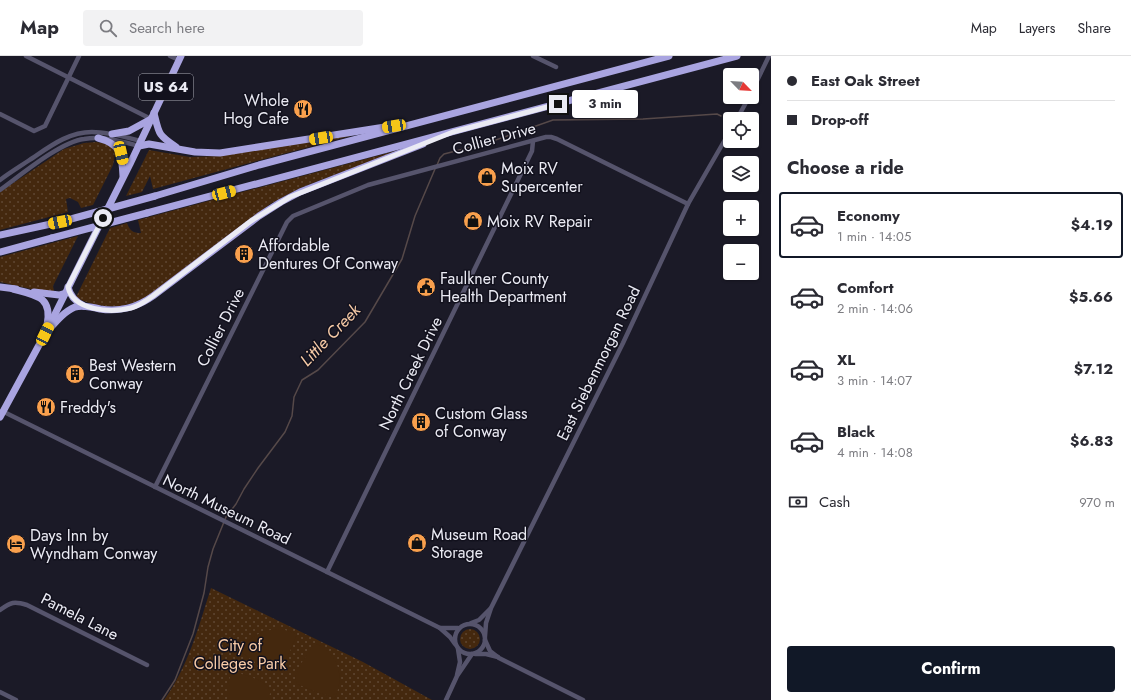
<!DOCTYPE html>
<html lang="en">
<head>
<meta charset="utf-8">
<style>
  :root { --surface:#fff; --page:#f2f2f3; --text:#2b2b33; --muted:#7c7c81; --line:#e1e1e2; --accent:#111827 }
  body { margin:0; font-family:Jost,sans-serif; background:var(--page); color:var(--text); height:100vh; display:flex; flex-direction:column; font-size:15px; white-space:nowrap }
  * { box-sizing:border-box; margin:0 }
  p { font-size:13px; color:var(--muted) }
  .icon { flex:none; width:22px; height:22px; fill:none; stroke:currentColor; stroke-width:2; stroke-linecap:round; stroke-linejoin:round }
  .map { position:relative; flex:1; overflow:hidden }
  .drawer { display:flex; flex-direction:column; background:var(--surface); width:360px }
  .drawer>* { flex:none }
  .banner { display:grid; align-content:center; height:88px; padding:0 16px; background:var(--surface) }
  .needle { width:26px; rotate:115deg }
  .fabs { position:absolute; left:723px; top:12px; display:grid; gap:8px }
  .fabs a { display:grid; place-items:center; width:36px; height:36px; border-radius:4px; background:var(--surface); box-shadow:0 1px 3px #0004; font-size:20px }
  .end { position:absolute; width:18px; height:18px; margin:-9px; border:5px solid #ebebf4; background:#111; box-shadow:0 0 0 2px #111 }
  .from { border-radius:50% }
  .bubble { position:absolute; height:28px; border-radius:4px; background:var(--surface); box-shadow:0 1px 3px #0004; font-size:13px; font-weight:700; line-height:28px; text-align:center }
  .car { position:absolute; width:12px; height:24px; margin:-12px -6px; border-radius:5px; box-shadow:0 0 3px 1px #0007; background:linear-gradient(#f5c518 24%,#345 0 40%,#f5c518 0 76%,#345 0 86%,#f5c518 0) }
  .banner b { display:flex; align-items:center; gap:14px; height:38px; font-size:15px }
  .banner b+b { border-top:1px solid var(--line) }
  .banner i { width:10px; height:10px; background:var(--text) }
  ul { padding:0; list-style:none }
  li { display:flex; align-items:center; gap:12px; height:66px; margin:0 8px 6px; padding:0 8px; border:2px solid transparent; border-radius:4px }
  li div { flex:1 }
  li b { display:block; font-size:15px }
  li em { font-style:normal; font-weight:700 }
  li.selected { border-color:var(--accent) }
  li>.icon { width:36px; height:36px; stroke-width:1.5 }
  h2 { padding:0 16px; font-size:18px; line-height:48px }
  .pay { display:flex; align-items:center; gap:10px; height:44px; padding:0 16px; font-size:15px }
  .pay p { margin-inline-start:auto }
  .action { display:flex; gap:8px; margin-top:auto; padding:8px 16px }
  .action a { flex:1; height:46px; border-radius:4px; background:var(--accent); color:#fff; font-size:16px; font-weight:700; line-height:46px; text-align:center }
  header { display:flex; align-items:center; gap:24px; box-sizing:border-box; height:56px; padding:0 20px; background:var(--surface); border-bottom:1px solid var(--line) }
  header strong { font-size:19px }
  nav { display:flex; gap:22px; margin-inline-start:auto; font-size:14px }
  .search { width:280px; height:36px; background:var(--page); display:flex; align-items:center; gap:10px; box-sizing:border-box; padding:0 14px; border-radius:4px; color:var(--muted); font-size:15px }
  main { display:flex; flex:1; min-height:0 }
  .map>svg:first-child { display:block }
  .grass { fill:url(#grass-dots) }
  .garden { fill:#44280e }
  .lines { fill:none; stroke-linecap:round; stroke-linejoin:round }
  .stream { stroke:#564949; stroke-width:1.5 }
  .minor { stroke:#56546c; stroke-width:4.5 }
  .highway { stroke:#a9a4e0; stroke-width:7 }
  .highway-bridge { stroke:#a9a4e0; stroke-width:7 }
  .route { stroke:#ebebf4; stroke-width:5 }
  .labels { text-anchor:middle; stroke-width:3; stroke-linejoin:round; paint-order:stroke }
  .shield { fill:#12111d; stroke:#aaaab4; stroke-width:1 }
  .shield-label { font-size:15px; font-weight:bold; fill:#ebebf4 }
  .poi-label { font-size:16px; fill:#ebebf4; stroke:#12111d; text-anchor:start }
  .street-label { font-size:16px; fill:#ebebf4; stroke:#12111d }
  .park-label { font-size:16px; fill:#f9cca8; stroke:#12111d }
  .water-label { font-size:17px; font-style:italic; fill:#f6caa6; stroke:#12111d }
</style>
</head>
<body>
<header>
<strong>Map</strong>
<div class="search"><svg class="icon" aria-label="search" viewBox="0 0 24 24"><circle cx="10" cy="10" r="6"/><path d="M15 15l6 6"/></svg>Search here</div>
<nav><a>Map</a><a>Layers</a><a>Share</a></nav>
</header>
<main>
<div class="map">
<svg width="771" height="644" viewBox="0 0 771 644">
  <defs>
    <pattern id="grass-dots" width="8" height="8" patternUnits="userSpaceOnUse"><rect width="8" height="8" fill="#44280e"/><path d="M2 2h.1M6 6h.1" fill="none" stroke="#5f4732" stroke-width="1.8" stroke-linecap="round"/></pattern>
  </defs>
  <rect width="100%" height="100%" fill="#1b1a27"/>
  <g class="grass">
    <path d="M354 79 153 133 150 120 142 136 126 140 149 94 190 101 221 100 265 92Z"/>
    <path d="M96 86 107 88 119 97 115 99 113 109 93 149 81 152 78 146 70 142 66 143 68 156 0 174V136L64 93 84 87Z"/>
    <path d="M399 94 300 132 270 148 150 239C130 250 116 253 93 248 87 246 82 245 76 241L110 172 127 167C130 175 133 177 141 177L138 164Z"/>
    <path d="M78 180 53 230 54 235 53 238 0 226V201Z"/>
    <path d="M211 532 363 606 432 644H164C189 609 198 572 211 532Z"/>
    <circle cx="470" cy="583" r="10"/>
  </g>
  <g class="garden">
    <path d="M282 573 297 578 282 615 276 616 259 609 241 596C250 579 264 573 282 573Z"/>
    <path d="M315 587C338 598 345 619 335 642L314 635 297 628 295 621 302 606Z"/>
    <path d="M232 615C244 619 266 623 271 636L267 644H228V628Z"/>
  </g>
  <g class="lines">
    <g class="stream">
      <path d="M437 109 440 102 444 98 487 87 553 64 643 63 717 58 721 60"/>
      <path d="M162 644 175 624 193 578 204 537 208 511 213 493 226 461 236 448 244 433 258 412 285 376 292 360 294 341 302 324 318 314 365 266 385 232 402 203 415 160 435 113"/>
    </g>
    <g class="minor">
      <path d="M26 0 151 63"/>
      <path d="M170 0 179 4"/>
      <path d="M533 0 556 11"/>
      <path d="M752 35 769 0"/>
      <path d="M0 58 34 75 45 70 79 0"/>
      <path d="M737 63 749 41"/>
      <path d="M0 124C9 117 19 111 28 105 48 92 67 76 92 76 108 76 125 81 141 85"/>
      <path d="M0 134C21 119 60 86 84 83 103 80 120 85 139 90"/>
      <path d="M2 355 440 572 450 581 455 588"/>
      <path d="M155 431 287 166 293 160 368 129 546 81H551L557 83 688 148"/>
      <path d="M327 516 532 95 533 85"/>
      <path d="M0 554C11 546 14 545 27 549L147 609"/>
      <path d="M471 567 479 564 490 553"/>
      <circle cx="470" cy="583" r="15"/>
      <path d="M440 572H458"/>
      <path d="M485 580 486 567 491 552 623 287 688 148 730 75"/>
      <path d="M485 584 490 595 499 602 583 644"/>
      <path d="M475 598H486L498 601"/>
      <path d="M457 619 460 606 458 593"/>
      <path d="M0 636 16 644"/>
      <path d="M446 644 457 620 472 598"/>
    </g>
    <g class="highway">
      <path d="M154 57C159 78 158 79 176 91"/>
      <path d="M112 78 129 75 151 63"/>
      <path d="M98 82C121 88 122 98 123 120"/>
      <path d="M139 90 149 88 195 96 220 97 385 71"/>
      <path d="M155 140 259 109 669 0"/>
      <path d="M147 157 737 0"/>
      <path d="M0 179 60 166"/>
      <path d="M0 196 52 182"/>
      <path d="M0 231 16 233"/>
      <path d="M68 231C70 240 76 246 84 250"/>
      <path d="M13 233C35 239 53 240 47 269"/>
      <path d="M34 236 59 239 66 237"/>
      <path d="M45 278C54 268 63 256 75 251 83 249 92 251 100 253 120 256 136 252 153 240L259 160 281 146 300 136 423 88"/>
      <path d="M0 361 45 278 130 108 181 0"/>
    </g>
    <g class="highway-bridge">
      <path d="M60 166 155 140"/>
      <path d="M52 182 147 157"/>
    </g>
  </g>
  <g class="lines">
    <path class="route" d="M103 162 68 231C73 255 111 257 131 252 139 250 146 245 153 240L251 165 290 141 453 76 558 48"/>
  </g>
  <defs>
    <symbol id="restaurant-disc" viewBox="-11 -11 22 22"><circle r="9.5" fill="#f9a04d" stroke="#12111d"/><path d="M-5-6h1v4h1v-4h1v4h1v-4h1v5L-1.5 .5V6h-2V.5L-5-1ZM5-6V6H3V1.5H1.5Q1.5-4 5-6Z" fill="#111"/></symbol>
    <symbol id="shop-disc" viewBox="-11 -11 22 22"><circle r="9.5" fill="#f9a04d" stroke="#12111d"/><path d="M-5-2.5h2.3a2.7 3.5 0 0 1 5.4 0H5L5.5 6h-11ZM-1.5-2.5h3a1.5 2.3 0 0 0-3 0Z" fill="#111"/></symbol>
    <symbol id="building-disc" viewBox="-11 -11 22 22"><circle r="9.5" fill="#f9a04d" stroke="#12111d"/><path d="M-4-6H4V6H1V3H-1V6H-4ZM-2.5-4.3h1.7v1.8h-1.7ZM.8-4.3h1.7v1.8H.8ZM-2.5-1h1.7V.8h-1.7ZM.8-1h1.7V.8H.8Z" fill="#111"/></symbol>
    <symbol id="civic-disc" viewBox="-11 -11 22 22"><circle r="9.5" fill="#f9a04d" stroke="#12111d"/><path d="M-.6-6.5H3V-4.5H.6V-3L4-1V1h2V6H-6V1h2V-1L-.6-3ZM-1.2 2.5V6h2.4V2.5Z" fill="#111"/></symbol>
    <symbol id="hotel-disc" viewBox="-11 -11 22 22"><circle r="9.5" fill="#f9a04d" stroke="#12111d"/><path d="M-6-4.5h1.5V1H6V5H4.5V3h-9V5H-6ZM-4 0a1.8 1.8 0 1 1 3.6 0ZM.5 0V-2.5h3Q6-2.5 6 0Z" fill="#111"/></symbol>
  </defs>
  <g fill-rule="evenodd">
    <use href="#restaurant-disc" x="292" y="42" width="22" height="22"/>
    <use href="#shop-disc" x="476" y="110" width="22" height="22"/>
    <use href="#shop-disc" x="462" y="154" width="22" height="22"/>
    <use href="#building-disc" x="233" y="187" width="22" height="22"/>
    <use href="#civic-disc" x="415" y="220" width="22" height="22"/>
    <use href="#building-disc" x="64" y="307" width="22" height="22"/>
    <use href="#restaurant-disc" x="35" y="340" width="22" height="22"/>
    <use href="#building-disc" x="410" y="355" width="22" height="22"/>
    <use href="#shop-disc" x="406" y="476" width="22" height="22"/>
    <use href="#hotel-disc" x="5" y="477" width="22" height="22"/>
  </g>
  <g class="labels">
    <rect class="shield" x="139" y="18" width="54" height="26" rx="3"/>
    <g class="shield-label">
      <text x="166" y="36">US 64</text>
    </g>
    <g class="poi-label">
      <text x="289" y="50" text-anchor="end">Whole<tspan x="289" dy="18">Hog Cafe</tspan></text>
      <text x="501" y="118">Moix RV<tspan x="501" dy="18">Supercenter</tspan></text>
      <text x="487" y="171">Moix RV Repair</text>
      <text x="258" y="195">Affordable<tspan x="258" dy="18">Dentures Of Conway</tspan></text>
      <text x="440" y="228">Faulkner County<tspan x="440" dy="18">Health Department</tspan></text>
      <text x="89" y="315">Best Western<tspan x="89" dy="18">Conway</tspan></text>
      <text x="60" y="357">Freddy's</text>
      <text x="435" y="363">Custom Glass<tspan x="435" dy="18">of Conway</tspan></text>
      <text x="431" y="484">Museum Road<tspan x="431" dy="18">Storage</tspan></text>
      <text x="30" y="485">Days Inn by<tspan x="30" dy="18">Wyndham Conway</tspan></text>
    </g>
    <g class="street-label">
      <text transform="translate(494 82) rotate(-15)" y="6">Collier Drive</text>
      <text transform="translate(220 271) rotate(-63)" y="6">Collier Drive</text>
      <text transform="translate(598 307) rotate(-64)" y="6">East Siebenmorgan Road</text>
      <text transform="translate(410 317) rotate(-64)" y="6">North Creek Drive</text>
      <text transform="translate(227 453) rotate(26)" y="6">North Museum Road</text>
      <text transform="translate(80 560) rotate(27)" y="6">Pamela Lane</text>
    </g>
    <g class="park-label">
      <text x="240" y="595">City of<tspan x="240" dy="18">Colleges Park</tspan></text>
    </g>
    <g class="water-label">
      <text transform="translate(330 279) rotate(-46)" y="6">Little Creek</text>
    </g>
  </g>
</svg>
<div class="fabs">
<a><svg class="needle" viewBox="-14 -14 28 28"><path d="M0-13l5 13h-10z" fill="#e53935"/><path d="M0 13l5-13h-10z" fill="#7c7c81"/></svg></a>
<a><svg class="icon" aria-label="locate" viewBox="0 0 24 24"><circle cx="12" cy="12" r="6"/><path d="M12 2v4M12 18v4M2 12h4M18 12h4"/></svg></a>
<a><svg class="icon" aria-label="layers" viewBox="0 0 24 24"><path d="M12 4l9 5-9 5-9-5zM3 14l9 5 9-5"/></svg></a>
<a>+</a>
<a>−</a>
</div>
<i class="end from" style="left:103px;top:162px"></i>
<i class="end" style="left:558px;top:48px"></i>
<div class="bubble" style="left:572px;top:34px;width:66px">3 min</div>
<i class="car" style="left:394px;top:70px;rotate:261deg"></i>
<i class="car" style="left:321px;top:82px;rotate:261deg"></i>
<i class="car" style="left:121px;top:97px;rotate:167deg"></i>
<i class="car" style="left:224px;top:137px;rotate:75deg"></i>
<i class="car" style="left:60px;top:166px;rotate:258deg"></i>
<i class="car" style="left:45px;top:278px;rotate:26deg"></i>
</div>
<section class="drawer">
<div class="banner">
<b><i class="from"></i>East Oak Street</b>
<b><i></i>Drop-off</b>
</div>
<h2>Choose a ride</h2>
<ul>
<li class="selected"><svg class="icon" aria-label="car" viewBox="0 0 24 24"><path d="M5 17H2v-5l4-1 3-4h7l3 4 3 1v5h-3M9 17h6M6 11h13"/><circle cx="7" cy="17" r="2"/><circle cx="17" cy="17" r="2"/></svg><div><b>Economy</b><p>1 min · 14:05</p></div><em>$4.19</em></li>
<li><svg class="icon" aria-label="car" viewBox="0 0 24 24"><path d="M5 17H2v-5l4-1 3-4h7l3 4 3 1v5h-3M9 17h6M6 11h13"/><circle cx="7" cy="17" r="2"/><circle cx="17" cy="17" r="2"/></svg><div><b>Comfort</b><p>2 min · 14:06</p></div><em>$5.66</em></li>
<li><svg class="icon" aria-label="car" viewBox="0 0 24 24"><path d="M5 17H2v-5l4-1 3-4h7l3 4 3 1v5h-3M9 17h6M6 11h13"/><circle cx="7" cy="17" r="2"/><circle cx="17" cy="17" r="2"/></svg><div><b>XL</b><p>3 min · 14:07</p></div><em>$7.12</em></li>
<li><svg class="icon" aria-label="car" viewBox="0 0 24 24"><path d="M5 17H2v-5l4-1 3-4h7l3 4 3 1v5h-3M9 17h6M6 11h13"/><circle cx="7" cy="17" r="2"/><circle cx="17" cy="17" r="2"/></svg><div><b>Black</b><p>4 min · 14:08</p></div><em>$6.83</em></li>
</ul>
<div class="pay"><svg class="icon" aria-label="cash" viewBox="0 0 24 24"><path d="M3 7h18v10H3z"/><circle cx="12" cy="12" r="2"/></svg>Cash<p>970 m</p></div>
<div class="action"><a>Confirm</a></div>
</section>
</main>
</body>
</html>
